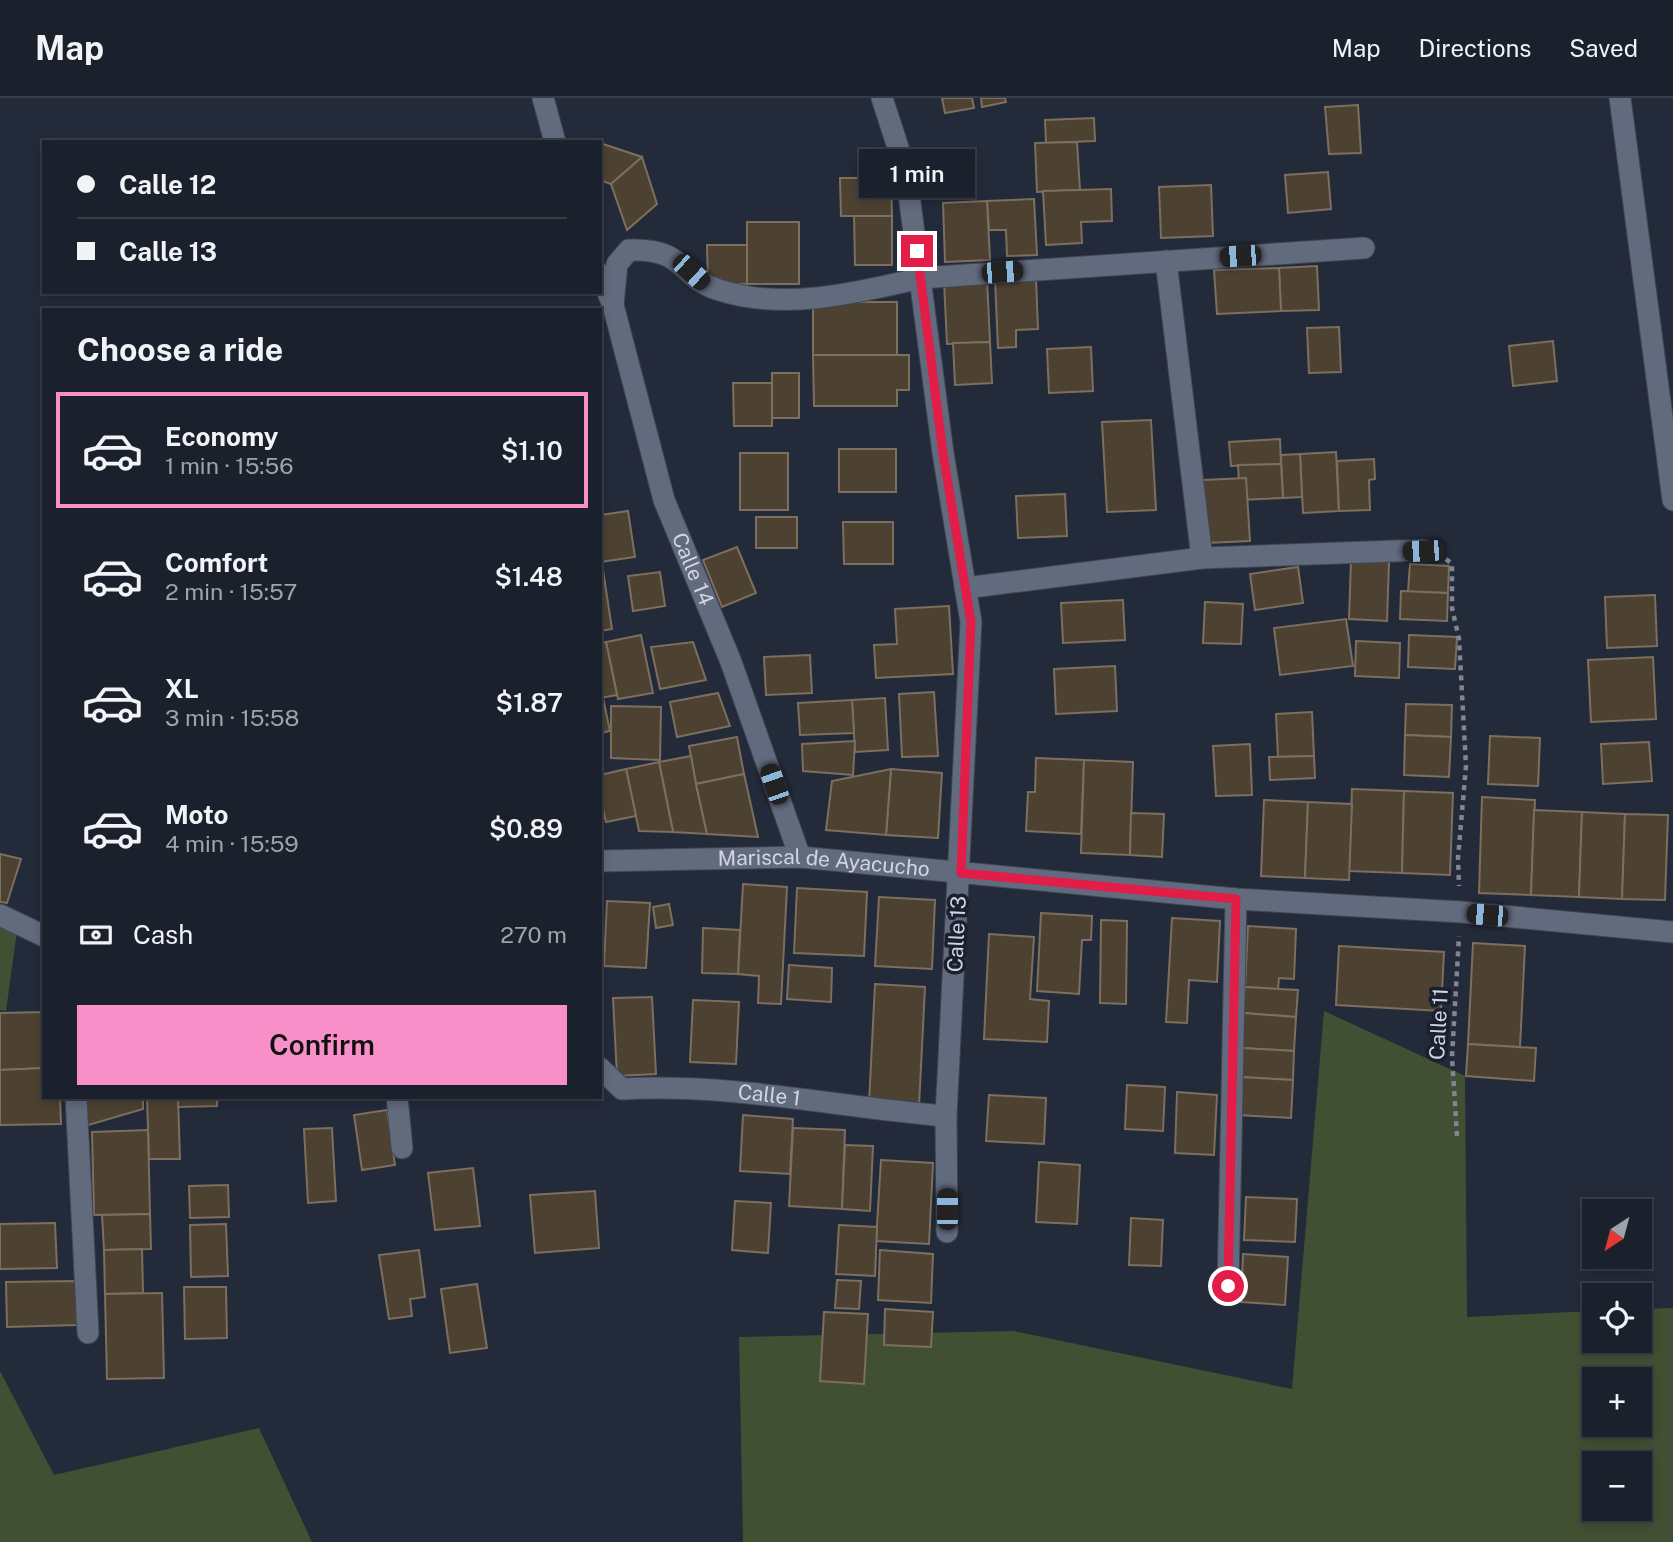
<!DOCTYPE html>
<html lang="en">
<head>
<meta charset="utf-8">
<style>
  :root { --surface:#1a202c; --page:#232834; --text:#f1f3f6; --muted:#9fa3a9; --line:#383e48; --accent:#f98fc9 }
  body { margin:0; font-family:"Public Sans",sans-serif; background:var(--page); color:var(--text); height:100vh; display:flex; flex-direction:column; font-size:26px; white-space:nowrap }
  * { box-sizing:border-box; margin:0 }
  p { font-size:23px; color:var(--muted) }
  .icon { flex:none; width:38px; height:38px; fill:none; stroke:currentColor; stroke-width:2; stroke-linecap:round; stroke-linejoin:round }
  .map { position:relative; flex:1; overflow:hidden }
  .drawer { position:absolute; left:42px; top:210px; width:560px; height:791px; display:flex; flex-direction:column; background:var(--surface); border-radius:0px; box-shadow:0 4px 10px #0003,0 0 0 2px var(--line) }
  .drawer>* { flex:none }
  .hud { position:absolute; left:42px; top:42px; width:560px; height:154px; border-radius:0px; box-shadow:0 4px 10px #0003,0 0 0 2px var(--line); display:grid; align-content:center; height:154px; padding:0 35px; background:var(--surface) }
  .needle { width:46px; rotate:216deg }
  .buttons { position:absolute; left:1582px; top:1101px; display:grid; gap:14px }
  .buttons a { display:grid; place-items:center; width:70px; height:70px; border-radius:0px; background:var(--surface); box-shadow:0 4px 10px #0003,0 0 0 2px var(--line); font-size:35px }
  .end { position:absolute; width:32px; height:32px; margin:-16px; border:9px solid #e11d48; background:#fff; box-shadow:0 0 0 4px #fff }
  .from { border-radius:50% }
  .bubble { position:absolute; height:49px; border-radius:0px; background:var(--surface); box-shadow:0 4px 10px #0003,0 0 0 2px var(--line); font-size:23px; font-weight:600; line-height:49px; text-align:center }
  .car { position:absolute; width:21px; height:42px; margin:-21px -10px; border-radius:9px; box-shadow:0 0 5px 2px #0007; background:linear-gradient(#222 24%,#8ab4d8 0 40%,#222 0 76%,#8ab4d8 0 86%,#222 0) }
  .hud b { display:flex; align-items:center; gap:24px; height:66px; font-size:26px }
  .hud b+b { border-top:2px solid var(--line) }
  .hud i { width:18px; height:18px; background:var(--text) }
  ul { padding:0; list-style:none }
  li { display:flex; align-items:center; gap:21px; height:116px; margin:0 14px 10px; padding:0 21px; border:4px solid transparent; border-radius:0px }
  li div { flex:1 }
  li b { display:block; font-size:26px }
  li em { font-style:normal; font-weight:600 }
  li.current { border-color:var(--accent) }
  li>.icon { width:63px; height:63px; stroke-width:1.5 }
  h2 { padding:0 35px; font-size:32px; line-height:84px }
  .pay { display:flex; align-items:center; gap:18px; height:77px; padding:0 35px; font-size:26px }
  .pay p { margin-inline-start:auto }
  .action { display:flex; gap:14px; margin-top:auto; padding:14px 35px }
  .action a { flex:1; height:80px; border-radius:0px; background:var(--accent); color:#111; font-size:28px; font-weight:600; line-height:80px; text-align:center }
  header { display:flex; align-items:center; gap:42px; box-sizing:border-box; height:98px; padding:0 35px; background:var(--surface); border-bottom:2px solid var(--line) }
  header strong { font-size:33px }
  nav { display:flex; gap:38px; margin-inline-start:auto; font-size:24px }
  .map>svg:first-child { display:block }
  .green { fill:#415032; fill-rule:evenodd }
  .building { fill:#4d4131; stroke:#7d6f5e; stroke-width:2 }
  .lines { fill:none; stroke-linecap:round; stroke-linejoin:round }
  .pedestrian-casing { stroke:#3f4553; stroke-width:23 }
  .minor-casing { stroke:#3f4553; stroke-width:23 }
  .path { stroke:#808693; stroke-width:4.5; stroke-dasharray:5 5; stroke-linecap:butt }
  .pedestrian { stroke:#626a7d; stroke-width:21 }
  .minor { stroke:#626a7d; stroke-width:21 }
  .route { stroke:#e11d48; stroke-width:9 }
  .labels { text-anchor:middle; stroke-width:7; stroke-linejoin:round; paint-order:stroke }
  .street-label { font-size:21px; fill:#d0d5e0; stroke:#1a2030 }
</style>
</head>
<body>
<header>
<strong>Map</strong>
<nav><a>Map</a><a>Directions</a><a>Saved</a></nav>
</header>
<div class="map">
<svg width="1673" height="1444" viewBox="0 0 1673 1444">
  <rect width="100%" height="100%" fill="#232a3a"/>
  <g class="green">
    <path d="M0 830 17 833 6 913 0 912Z"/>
    <path d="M1324 913 1465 978 1467 1219 1594 1213V1242H1640V1211L1673 1210V1444H743L739 1239 1013 1233 1292 1291ZM1594 1281H1640V1326H1594ZM1594 1365H1640V1410H1594Z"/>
    <path d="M0 1273 54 1377 259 1330 312 1444H0Z"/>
  </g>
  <g class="building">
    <path d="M942 0H972L974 10 945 15Z"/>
    <path d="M981 0H1005L1006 4 982 9Z"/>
    <path d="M1358 7 1361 55 1329 56 1325 9Z"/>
    <path d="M1094 20 1095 43 1046 45 1045 22Z"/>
    <path d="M1077 44 1080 92 1037 94 1035 45Z"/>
    <path d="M600 45 642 59 611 86 600 82Z"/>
    <path d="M642 59 657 106 627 132 611 86Z"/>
    <path d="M1328 74 1331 111 1288 115 1285 77Z"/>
    <path d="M840 80H891L892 118H841Z"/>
    <path d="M1211 87 1213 138 1161 140 1159 89Z"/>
    <path d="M1111 91 1112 123 1081 124 1082 145 1046 147 1043 93Z"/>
    <path d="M1034 101 1037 157 1007 158 1006 132H989L987 103Z"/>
    <path d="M987 103 990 162 945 164 943 105Z"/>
    <path d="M854 118H892V167H855Z"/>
    <rect x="747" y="124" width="52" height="62"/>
    <path d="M707 147H747V186H708Z"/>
    <path d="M1317 168 1319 212 1281 213 1279 170Z"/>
    <path d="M1279 170 1281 213 1217 216 1214 172Z"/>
    <path d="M987 181 990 244 947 246 944 183Z"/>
    <path d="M1036 181 1038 231 1016 232V249L998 250 995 182Z"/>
    <rect x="813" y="204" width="84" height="53"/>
    <path d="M1339 229 1341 274 1309 275 1307 230Z"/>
    <path d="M1553 243 1557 283 1513 288 1509 248Z"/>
    <path d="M990 244 992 285 955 287 953 245Z"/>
    <path d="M1091 249 1093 293 1049 295 1047 251Z"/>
    <path d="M813 257H909V292H897V308H814Z"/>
    <rect x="772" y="275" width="27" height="45"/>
    <path d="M733 285H772V328H734Z"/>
    <path d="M1151 322 1156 412 1107 414 1102 324Z"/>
    <path d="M1280 341 1281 366 1231 368 1229 344Z"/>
    <rect x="839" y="351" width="57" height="43"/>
    <path d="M1336 354 1339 413 1303 415 1300 356Z"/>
    <rect x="740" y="355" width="48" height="57"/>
    <path d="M1300 356 1302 399 1283 400 1281 357Z"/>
    <path d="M1374 361 1375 381 1369 382 1370 412 1339 413 1337 363Z"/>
    <path d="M1281 366 1283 400 1240 402 1238 367Z"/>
    <path d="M1246 380 1250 443 1206 445 1203 382Z"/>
    <path d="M1065 396 1067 438 1018 440 1016 398Z"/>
    <path d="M628 413 635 459 600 464V417Z"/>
    <rect x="756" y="419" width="41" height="31"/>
    <path d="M843 424H893V466H844Z"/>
    <path d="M737 449 756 495 722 509 703 462Z"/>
    <path d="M1351 462 1389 464 1387 523 1349 521Z"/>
    <path d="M1410 466 1449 468 1448 495 1408 494Z"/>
    <path d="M1298 469 1303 505 1255 512 1250 476Z"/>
    <path d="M603 472 612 531 600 533V473Z"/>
    <path d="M660 474 665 508 633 513 628 478Z"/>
    <path d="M1401 493 1448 495 1447 523 1400 521Z"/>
    <path d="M1655 497 1657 548 1607 550 1605 499Z"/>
    <path d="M1123 502 1125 542 1063 545 1061 505Z"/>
    <path d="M1205 504 1243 506 1241 546 1203 545Z"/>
    <path d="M949 508 953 576 876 580 874 547 897 546 895 511Z"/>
    <path d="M1346 521 1353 568 1280 577 1274 530Z"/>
    <path d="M641 537 653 595 618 601 606 544Z"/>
    <path d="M1409 537 1457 539 1455 571 1408 569Z"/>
    <path d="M1356 543 1400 545 1399 580 1355 578Z"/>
    <path d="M606 544 617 597 600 600V545Z"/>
    <path d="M693 544 706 582 660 591 651 549Z"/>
    <path d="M810 557 812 595 766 597 764 559Z"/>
    <path d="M1653 559 1656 621 1591 624 1588 562Z"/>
    <path d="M1115 568 1117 613 1056 616 1054 571Z"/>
    <path d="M934 594 938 658 902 659 899 596Z"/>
    <path d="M718 595 730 628 677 639 670 604Z"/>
    <path d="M600 600H603L610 633 600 635Z"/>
    <path d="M885 600 888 652 855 654 852 602Z"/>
    <path d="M852 602 854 635 800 637 798 605Z"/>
    <path d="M1406 606 1452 607 1451 639 1405 637Z"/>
    <path d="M611 608 661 609 660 662 611 660Z"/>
    <path d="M1312 614 1314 658 1278 659 1276 616Z"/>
    <path d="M1405 637 1451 639 1449 679 1404 677Z"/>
    <path d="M1490 638 1540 640 1538 688 1488 686Z"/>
    <path d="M737 639 744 676 696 686 689 648Z"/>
    <path d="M855 643 853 677 803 673 802 646Z"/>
    <path d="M1649 644 1652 683 1603 686 1601 646Z"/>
    <path d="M1250 646 1252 697 1216 698 1213 648Z"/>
    <path d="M691 658 696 686 707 736 673 734 659 664Z"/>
    <path d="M1314 658 1315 680 1270 682 1269 659Z"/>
    <path d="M1036 660 1084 662 1081 736 1026 733 1028 694H1035Z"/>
    <path d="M1084 662 1133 664 1130 757 1081 755Z"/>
    <path d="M659 664 673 734 639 733 626 671Z"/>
    <path d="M626 671 636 718 606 724 600 698V677Z"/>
    <path d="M891 671 942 675 938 740 886 737Z"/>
    <path d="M891 671 886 737 826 732 832 683Z"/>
    <path d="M744 676 758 739 707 736 696 686Z"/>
    <path d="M1352 691 1404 693 1402 775 1349 773Z"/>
    <path d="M1404 693 1453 695 1450 777 1402 775Z"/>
    <path d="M1482 699 1535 702 1531 797 1479 795Z"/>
    <path d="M1264 702 1308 704 1305 780 1261 778Z"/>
    <path d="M1308 704 1352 706 1349 782 1305 780Z"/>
    <path d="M1534 712 1582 714 1579 799 1531 797Z"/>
    <path d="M1582 714 1625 716 1622 801 1579 799Z"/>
    <path d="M1131 715 1164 716 1162 759 1130 757Z"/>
    <path d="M1625 716 1668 717 1665 802 1622 801Z"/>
    <path d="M0 756 21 761 7 805 0 804Z"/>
    <path d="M743 786 787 789 781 906 758 905 759 878 738 876Z"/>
    <path d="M797 790 867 794 864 858 794 855Z"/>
    <path d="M879 799 935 802 932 871 875 868Z"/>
    <path d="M607 803 650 805 646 870 604 868Z"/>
    <path d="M669 806 673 827 656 830 653 809Z"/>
    <path d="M1041 815 1092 818 1091 842H1082L1079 896 1037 893Z"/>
    <path d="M1172 820 1220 823 1217 884 1189 882 1187 925 1166 924Z"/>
    <path d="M1101 822 1127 823 1126 906 1100 905Z"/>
    <path d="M1248 828 1296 831 1294 881 1279 880 1278 891 1245 889Z"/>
    <path d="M703 830 740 832 738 876 702 875Z"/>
    <path d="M989 836 1034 839 1030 901 1049 903 1047 944 984 941Z"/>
    <path d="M1473 845 1525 848 1520 949 1468 946Z"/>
    <path d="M1339 848 1444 854 1441 913 1336 907Z"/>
    <path d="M789 867 832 870 831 904 787 901Z"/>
    <path d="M875 886 925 889 919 1008 869 1005Z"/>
    <path d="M1245 889 1298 892 1296 919 1243 915Z"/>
    <path d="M652 899 656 976 617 978 613 900Z"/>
    <path d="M693 902 739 904 736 966 690 964Z"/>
    <path d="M44 914V970L0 972V915Z"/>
    <path d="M1243 915 1296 919 1294 953 1242 950Z"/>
    <path d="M1468 946 1536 950 1534 983 1466 978Z"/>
    <path d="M1242 950 1294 953 1293 982 1240 979Z"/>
    <path d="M44 970V999H60L61 1026 0 1027V972Z"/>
    <path d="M1240 979 1293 982 1291 1020 1238 1017Z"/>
    <path d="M1127 987 1165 989 1163 1033 1125 1031Z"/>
    <path d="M1177 994 1217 997 1214 1057 1175 1055Z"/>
    <path d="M989 997 1046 1000 1044 1046 986 1043Z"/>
    <path d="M84 999H143V1011L85 1028Z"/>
    <path d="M147 999H178L180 1061H149Z"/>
    <path d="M178 999H217V1008L178 1009Z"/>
    <path d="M387 1012 395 1067 362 1072 354 1017Z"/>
    <path d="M743 1017 793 1021 790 1076 740 1073Z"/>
    <path d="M332 1030 336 1103 308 1105 304 1031Z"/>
    <path d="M793 1030 845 1032 842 1111 789 1108Z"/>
    <path d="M148 1032 150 1116 94 1117 92 1034Z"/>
    <path d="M845 1047 873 1048 870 1113 842 1111Z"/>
    <path d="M881 1062 933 1065 929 1146 876 1143Z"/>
    <path d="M1039 1064 1080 1067 1077 1126 1036 1124Z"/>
    <path d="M473 1070 480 1128 435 1132 428 1075Z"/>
    <path d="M228 1087 229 1119 190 1120 189 1088Z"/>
    <path d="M595 1093 599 1150 535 1155 530 1097Z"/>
    <path d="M1246 1099 1297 1101 1295 1144 1244 1142Z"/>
    <path d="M735 1103 771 1105 768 1155 732 1152Z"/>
    <path d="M150 1116 151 1151 104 1152 102 1117Z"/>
    <path d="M1131 1120 1163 1122 1161 1168 1129 1167Z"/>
    <path d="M55 1125 57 1170 0 1171V1126Z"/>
    <path d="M226 1126 228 1178 191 1179 190 1127Z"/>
    <path d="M839 1127 877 1129 875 1178 836 1176Z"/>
    <path d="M142 1151 143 1195 105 1196 104 1152Z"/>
    <path d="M419 1152 425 1199 410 1201 412 1218 389 1221 379 1157Z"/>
    <path d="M880 1152 933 1156 931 1205 878 1202Z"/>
    <path d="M1243 1156 1288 1159 1285 1207 1241 1204Z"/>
    <path d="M837 1182 861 1183 859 1211 835 1210Z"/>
    <path d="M76 1183 77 1227 7 1229 6 1184Z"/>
    <path d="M477 1186 487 1250 450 1255 441 1191Z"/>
    <path d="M184 1189H226L227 1240 185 1241Z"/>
    <path d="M162 1195 164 1280 107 1281 105 1196Z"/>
    <path d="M885 1211 933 1214 931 1249 884 1247Z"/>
    <path d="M824 1214 868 1216 864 1286 820 1283Z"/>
  </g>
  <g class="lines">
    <defs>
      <g id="pedestrian">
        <path d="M76 999 88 1235"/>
        <path d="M397 999 402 1050"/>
      </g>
      <g id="minor">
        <path d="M543 0 555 44"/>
        <path d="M882 0 906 74 943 355 971 524 946 1018 947 1134"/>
        <path d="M1620 0 1673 402"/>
        <path d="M1166 163 1202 460"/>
        <path id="s1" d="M600 176 613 207 664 402 731 564 800 759"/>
        <path d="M613 207 617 166 629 152C687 150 677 179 719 192 784 213 856 195 921 180L1364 150"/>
        <path d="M965 490 1202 460 1423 452"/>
        <path id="s2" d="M600 763 800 759 1236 801 1461 814 1673 834"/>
        <path d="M0 817 44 838"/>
        <path id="s3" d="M600 970 622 991C731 985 837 1009 946 1018"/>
        <path d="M1228 1188 1236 801"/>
      </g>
    </defs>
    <use href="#pedestrian" class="pedestrian-casing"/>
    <use href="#minor" class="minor-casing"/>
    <g class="path">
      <path d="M1446 461 1452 466V510L1459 541 1466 668 1458 760 1459 788"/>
      <path d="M1457 1038 1452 959 1459 838"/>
    </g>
    <use href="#pedestrian" class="pedestrian"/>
    <use href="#minor" class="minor"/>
  </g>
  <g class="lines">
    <path class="route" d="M917 153 943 355 971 524 961 775 1236 801 1228 1188"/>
  </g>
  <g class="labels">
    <g class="street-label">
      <text dy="7" stroke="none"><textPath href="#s1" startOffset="310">Calle 14</textPath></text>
      <text dy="7" stroke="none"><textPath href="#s2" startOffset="224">Mariscal de Ayacucho</textPath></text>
      <text transform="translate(957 836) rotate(-87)" y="7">Calle 13</text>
      <text transform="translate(1439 926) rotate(-87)" y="7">Calle 11</text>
      <text dy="7" stroke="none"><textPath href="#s3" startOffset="178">Calle 1</textPath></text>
    </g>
  </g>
</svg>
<div class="buttons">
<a><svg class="needle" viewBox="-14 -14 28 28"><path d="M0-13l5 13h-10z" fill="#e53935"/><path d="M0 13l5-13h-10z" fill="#9fa3a9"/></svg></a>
<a><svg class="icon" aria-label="locate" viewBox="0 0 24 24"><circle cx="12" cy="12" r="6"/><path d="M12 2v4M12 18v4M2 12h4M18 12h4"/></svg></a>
<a>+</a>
<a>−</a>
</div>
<i class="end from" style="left:1228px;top:1188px"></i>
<i class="end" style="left:917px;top:153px"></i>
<div class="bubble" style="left:859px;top:51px;width:116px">1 min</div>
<i class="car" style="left:1240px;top:158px;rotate:266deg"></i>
<i class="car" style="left:691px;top:174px;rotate:132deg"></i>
<i class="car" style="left:1002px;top:174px;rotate:86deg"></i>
<i class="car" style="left:1423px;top:453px;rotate:268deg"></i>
<i class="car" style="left:774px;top:686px;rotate:341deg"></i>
<i class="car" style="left:1487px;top:817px;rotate:275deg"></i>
<i class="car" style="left:947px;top:1111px;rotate:0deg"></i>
<div class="hud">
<b><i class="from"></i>Calle 12</b>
<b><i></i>Calle 13</b>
</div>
<section class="drawer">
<h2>Choose a ride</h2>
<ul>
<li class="current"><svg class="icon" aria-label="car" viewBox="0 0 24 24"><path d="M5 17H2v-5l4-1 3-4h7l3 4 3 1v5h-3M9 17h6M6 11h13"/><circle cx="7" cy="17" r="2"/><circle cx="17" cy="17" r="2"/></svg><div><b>Economy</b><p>1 min · 15:56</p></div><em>$1.10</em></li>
<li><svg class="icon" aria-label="car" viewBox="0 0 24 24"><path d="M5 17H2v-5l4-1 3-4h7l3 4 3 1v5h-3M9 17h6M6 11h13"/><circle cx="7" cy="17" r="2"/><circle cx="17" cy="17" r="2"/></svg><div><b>Comfort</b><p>2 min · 15:57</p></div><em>$1.48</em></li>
<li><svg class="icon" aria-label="car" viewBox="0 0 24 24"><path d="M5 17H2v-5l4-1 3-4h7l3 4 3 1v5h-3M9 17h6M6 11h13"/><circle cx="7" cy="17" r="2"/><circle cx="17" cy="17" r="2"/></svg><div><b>XL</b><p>3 min · 15:58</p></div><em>$1.87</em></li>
<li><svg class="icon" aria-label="car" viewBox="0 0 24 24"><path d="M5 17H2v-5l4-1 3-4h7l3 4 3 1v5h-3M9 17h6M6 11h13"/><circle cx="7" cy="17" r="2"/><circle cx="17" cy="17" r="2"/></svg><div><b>Moto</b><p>4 min · 15:59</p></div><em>$0.89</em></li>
</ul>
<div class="pay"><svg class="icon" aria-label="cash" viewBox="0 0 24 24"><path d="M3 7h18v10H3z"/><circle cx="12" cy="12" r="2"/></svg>Cash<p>270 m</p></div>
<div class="action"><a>Confirm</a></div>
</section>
</div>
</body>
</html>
